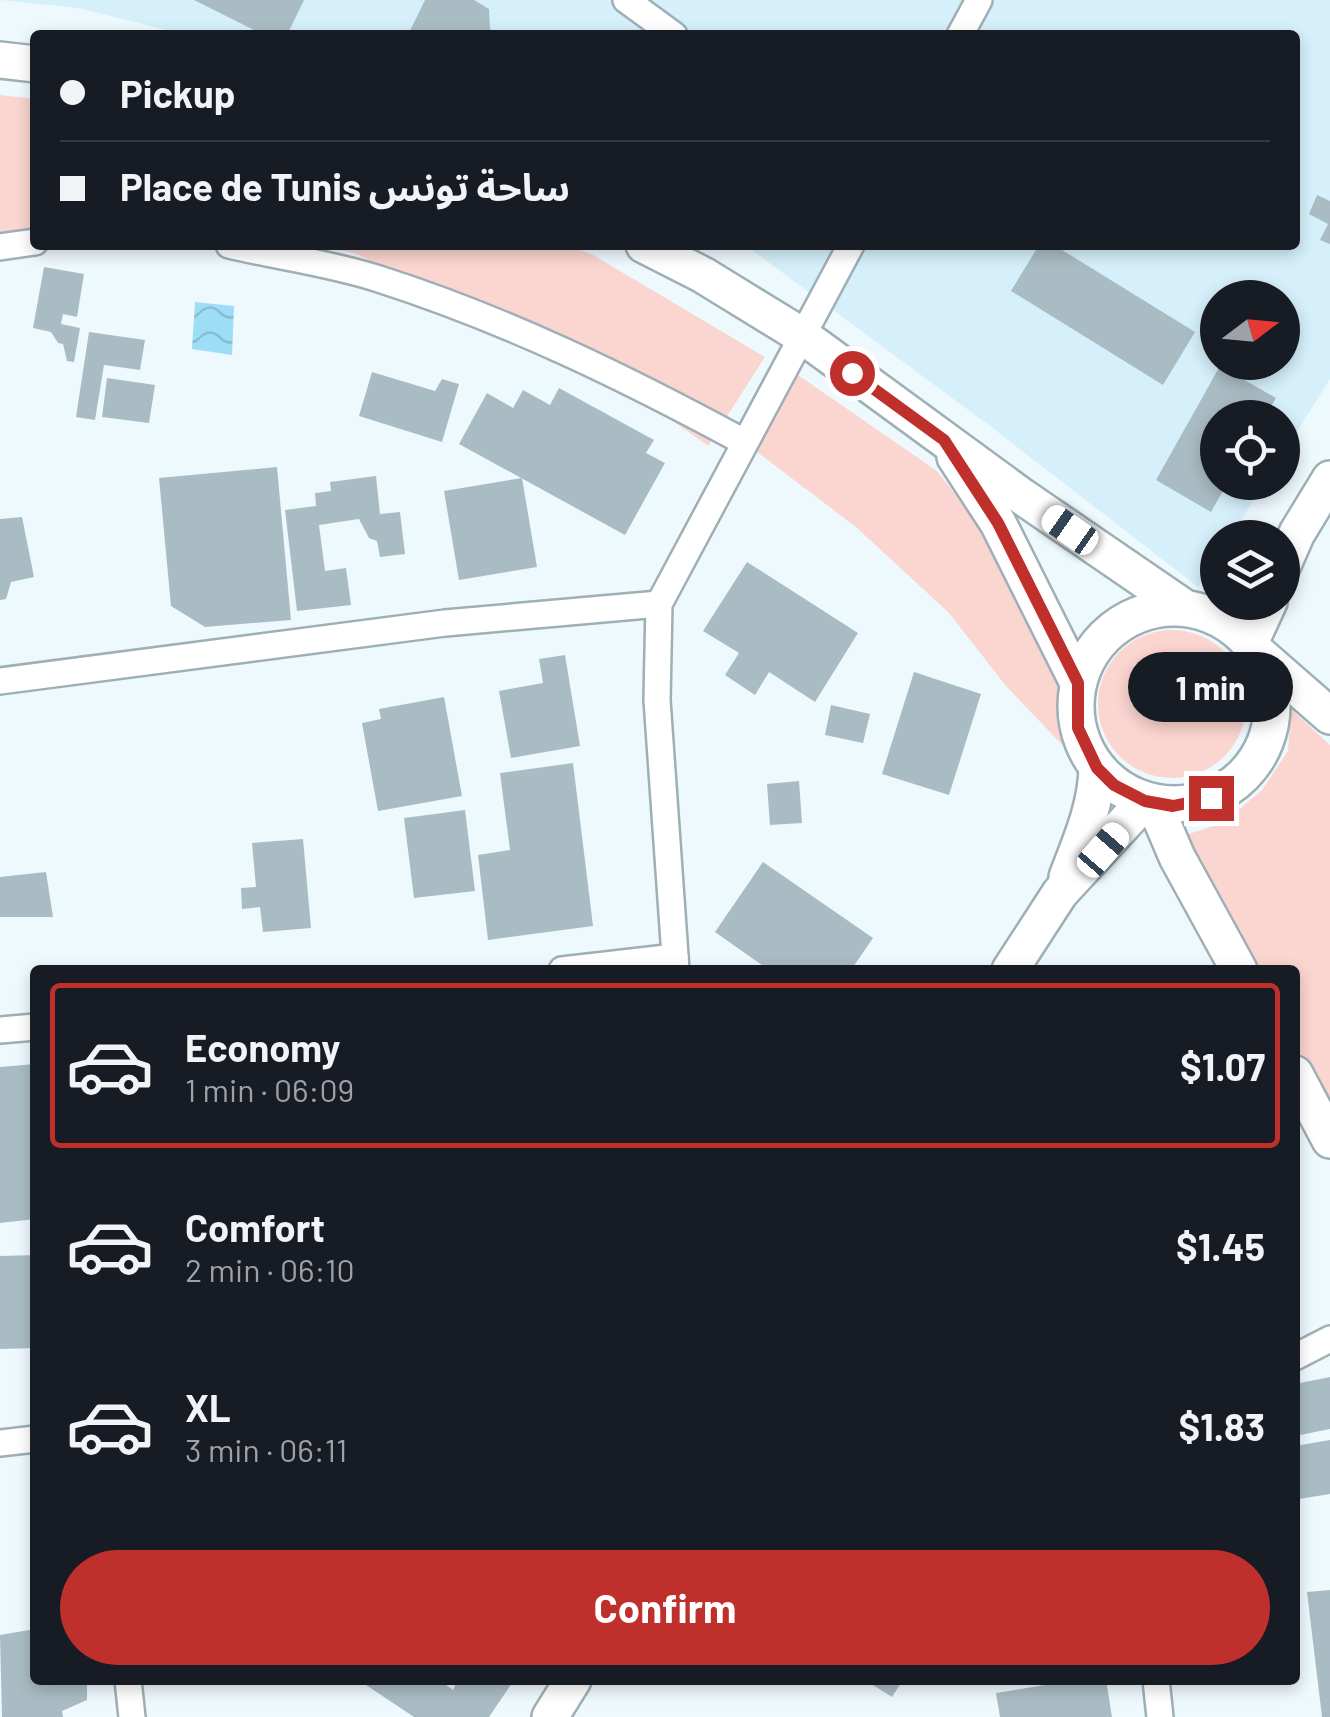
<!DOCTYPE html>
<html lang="en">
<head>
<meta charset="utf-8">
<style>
  :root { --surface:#171b24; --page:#20242c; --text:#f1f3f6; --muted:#9ea1a6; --line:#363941; --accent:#bf302c }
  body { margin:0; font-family:Barlow,"Noto Sans Arabic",sans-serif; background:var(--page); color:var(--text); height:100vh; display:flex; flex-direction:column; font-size:38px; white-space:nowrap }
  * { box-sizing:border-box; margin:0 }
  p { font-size:32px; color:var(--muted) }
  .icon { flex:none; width:55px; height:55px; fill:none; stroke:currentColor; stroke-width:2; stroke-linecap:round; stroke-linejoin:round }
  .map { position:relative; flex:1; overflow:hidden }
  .panel { position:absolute; left:30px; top:965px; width:1270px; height:720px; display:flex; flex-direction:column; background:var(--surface); border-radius:10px; box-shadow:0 5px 15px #0003 }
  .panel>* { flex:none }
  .banner { position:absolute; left:30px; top:30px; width:1270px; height:220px; border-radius:10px; box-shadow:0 5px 15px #0003; display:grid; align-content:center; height:220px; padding:0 30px; background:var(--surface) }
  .needle { width:65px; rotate:74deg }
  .tools { position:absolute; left:1200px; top:280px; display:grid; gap:20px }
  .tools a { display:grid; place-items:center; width:100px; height:100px; border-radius:50%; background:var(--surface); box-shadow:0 5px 15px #0003; font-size:50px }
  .end { position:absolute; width:45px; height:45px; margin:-22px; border:12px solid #bf302c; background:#fff; box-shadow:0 0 0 5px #fff }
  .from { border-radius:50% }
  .bubble { position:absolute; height:70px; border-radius:35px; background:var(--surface); box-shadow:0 5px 15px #0003; font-size:32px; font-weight:700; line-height:70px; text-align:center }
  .car { position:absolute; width:30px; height:60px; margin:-30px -15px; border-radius:12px; box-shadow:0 0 8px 2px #0007; background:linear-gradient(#fff 24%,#345 0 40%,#fff 0 76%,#345 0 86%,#fff 0) }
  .banner b { display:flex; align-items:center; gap:35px; height:95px; font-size:38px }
  .banner b+b { border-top:2px solid var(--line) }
  .banner i { width:25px; height:25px; background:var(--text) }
  ul { padding:18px 0 0; list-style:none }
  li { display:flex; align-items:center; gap:30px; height:165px; margin:0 20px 15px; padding:0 10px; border:5px solid transparent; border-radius:10px }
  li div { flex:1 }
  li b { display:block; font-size:38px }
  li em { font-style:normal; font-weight:700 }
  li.selected { border-color:var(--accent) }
  li>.icon { width:90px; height:90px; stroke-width:1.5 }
  .button { display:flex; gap:20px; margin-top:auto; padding:20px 30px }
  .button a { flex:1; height:115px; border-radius:60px; background:var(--accent); color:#fff; font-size:40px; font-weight:700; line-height:115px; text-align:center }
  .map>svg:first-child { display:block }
  .built { fill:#d5f0fb; fill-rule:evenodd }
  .park { fill:#fbd5d0 }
  .water { fill:url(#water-waves) }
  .building { fill:#aabcc3 }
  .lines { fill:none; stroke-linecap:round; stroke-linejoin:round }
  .street-casing { stroke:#9eafb6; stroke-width:30 }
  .secondary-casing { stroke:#9eafb6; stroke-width:40 }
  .street { stroke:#fff; stroke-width:25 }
  .secondary { stroke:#fff; stroke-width:35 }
  .route { stroke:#bf302c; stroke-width:12 }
</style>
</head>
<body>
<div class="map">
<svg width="1330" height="1717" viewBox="0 0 1330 1717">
  <defs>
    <pattern id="water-waves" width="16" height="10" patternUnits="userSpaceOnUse" patternTransform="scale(2.5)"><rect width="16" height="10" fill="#9eddf6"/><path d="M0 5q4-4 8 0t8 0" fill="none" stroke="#88bed3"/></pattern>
  </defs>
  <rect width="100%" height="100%" fill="#eef9fe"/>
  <path class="built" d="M0 0H1330V379L1283 454 1282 418H1218V482L1265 483 1230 537 1218 538 1217 557 1198 587 990 426 745 245H1295V35H187L78 8ZM1218 298H1282V362H1218Z"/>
  <g class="park">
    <path d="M0 95 35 99V233L0 238Z"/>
    <path d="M313 245H568L593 255 765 357 708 446 620 383 523 340 355 253Z"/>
    <path d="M798 375 937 471 1003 555 1059 683 1068 751 1006 686 949 613 856 527 748 445Z"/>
    <circle cx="1172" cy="704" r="74"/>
    <path d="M1291 709 1330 745V1132L1295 1067V970H1243L1173 839 1223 823 1262 790 1288 751Z"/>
  </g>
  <path class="water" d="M195 302 234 306 232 355 192 349Z"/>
  <g class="building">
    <path d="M194 0H304L287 35H264Z"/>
    <path d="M425 0H474L489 9 490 29 499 35H408Z"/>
    <path d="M1317 195 1330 201V244L1320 240 1328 224 1309 214Z"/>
    <path d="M1039 245H1054L1195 332 1163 385 1011 291Z"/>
    <path d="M44 267 84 274 77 317 63 314 61 324 80 328 74 362 67 361 63 344 58 343 51 332 33 328Z"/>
    <path d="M89 332 145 340 140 370 104 365 95 420 76 417Z"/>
    <path d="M1220 366 1276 398 1264 418H1218V482H1228L1211 512 1156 480Z"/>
    <path d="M372 372 435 391 442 379 459 384 442 442 359 416Z"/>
    <path d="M107 378 155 385 149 423 102 417Z"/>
    <path d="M559 388 654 440 646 453 665 463 625 535 459 444 487 393 513 408 523 390 550 405Z"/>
    <path d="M277 467 291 620 205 627 171 606 159 478Z"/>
    <path d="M376 476 380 514 400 512 405 554 380 557 377 541 369 538 359 519 319 525 325 571 346 568 351 605 297 611 285 510 316 506 315 493 331 491 330 482Z"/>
    <path d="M522 478 537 567 459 580 444 491Z"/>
    <path d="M22 517 34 577 11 582 6 599 0 600V519Z"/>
    <path d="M747 562 858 633 815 702 769 672 755 695 725 675 739 653 703 631Z"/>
    <path d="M565 655 580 746 511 758 499 691 543 683 539 659Z"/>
    <path d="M914 672 981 694 949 795 882 774Z"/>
    <path d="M444 697 462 796 378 811 362 723 381 719 379 709Z"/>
    <path d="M831 705 870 714 863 743 825 735Z"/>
    <path d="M573 763 593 926 488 940 478 855 510 850 500 773Z"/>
    <path d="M799 781 802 823 770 825 767 784Z"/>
    <path d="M465 810 475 891 414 898 404 818Z"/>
    <path d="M303 839 311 928 263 932 260 907 242 909 241 888 256 887 252 843Z"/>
    <path d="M763 862 873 938 851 970H769L715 932Z"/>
    <path d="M46 872 53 917H0V877Z"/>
    <path d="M35 1064V1219L0 1223V1067Z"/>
    <path d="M35 1255V1348L0 1349V1256Z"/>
    <path d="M1330 1377V1429L1295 1436V1384Z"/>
    <path d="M1330 1440V1494L1299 1499 1295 1446Z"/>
    <path d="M1330 1590V1717H1322L1307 1592Z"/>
    <path d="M35 1629V1680H87V1700L62 1711 63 1717H2L0 1635Z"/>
    <path d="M370 1680H439L453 1690 458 1680H514L489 1717H414L366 1685Z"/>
    <path d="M865 1680H903L892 1697Z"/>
    <path d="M1076 1680H1106L1112 1717H1000L996 1693Z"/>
  </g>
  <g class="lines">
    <defs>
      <g id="street">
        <path d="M626 0 674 35"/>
        <path d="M960 35 979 0"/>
        <path d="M229 245C279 257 330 263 379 279 507 320 626 378 744 442"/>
        <path d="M0 247 35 242"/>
        <path d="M0 681 445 623 659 604"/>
        <path d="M562 970 675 957"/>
        <path d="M676 970 657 700 659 604 851 245"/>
        <path d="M0 1030 35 1027"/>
        <path d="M1295 1357 1330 1339"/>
        <path d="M0 1443 35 1439"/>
        <path d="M128 1680 132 1717"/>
        <path d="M1156 1680 1160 1717"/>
      </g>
      <g id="secondary">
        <path d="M0 60 35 64"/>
        <path d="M644 245 703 275 804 337 1020 495 1185 608"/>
        <path d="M955 457 998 523 1078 683"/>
        <path d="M1282 567 1297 533 1330 479"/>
        <circle cx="1174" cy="706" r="98"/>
        <path d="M1250 643 1269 602"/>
        <path d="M1259 654 1330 716"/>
        <path d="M1154 803 1177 857 1239 970"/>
        <path d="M1067 877C1081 840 1096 807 1097 768"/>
        <path d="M1010 970 1060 893 1145 801"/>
        <path d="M1295 1074 1330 1140"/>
        <path d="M550 1717 573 1680"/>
      </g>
    </defs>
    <use href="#street" class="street-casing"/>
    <use href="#secondary" class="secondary-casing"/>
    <use href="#street" class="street"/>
    <use href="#secondary" class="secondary"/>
  </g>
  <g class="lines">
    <path class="route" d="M852 373 944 440 998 523 1078 683V728L1097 768 1114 785 1145 801 1173 806 1211 798"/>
  </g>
</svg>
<div class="tools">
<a><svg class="needle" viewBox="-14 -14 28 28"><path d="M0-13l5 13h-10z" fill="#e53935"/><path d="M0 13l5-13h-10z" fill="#9ea1a6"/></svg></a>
<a><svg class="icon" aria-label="locate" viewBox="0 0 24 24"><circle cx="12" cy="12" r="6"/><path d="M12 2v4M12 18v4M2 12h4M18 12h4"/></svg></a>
<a><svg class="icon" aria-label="layers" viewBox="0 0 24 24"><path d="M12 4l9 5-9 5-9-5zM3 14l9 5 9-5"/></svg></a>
</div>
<i class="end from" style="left:852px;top:373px"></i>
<i class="end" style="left:1211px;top:798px"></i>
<div class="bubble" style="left:1128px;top:652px;width:165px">1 min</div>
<i class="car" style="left:1070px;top:530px;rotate:305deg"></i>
<i class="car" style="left:1103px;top:850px;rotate:41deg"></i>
<div class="banner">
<b><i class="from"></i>Pickup</b>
<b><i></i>Place de Tunis ساحة تونس</b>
</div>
<section class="panel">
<ul>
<li class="selected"><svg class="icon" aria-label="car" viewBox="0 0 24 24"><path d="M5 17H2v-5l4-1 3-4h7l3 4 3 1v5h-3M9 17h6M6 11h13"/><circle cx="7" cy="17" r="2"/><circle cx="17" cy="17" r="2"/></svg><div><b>Economy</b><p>1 min · 06:09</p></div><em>$1.07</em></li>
<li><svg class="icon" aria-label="car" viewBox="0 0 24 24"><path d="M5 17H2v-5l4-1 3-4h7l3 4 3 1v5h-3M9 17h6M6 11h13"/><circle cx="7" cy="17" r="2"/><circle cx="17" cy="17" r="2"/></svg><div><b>Comfort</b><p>2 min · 06:10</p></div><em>$1.45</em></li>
<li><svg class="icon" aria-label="car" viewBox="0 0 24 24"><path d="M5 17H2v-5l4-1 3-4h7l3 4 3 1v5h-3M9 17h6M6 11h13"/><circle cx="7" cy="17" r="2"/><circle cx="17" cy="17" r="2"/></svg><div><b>XL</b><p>3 min · 06:11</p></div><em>$1.83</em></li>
</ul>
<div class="button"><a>Confirm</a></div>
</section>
</div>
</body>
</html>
